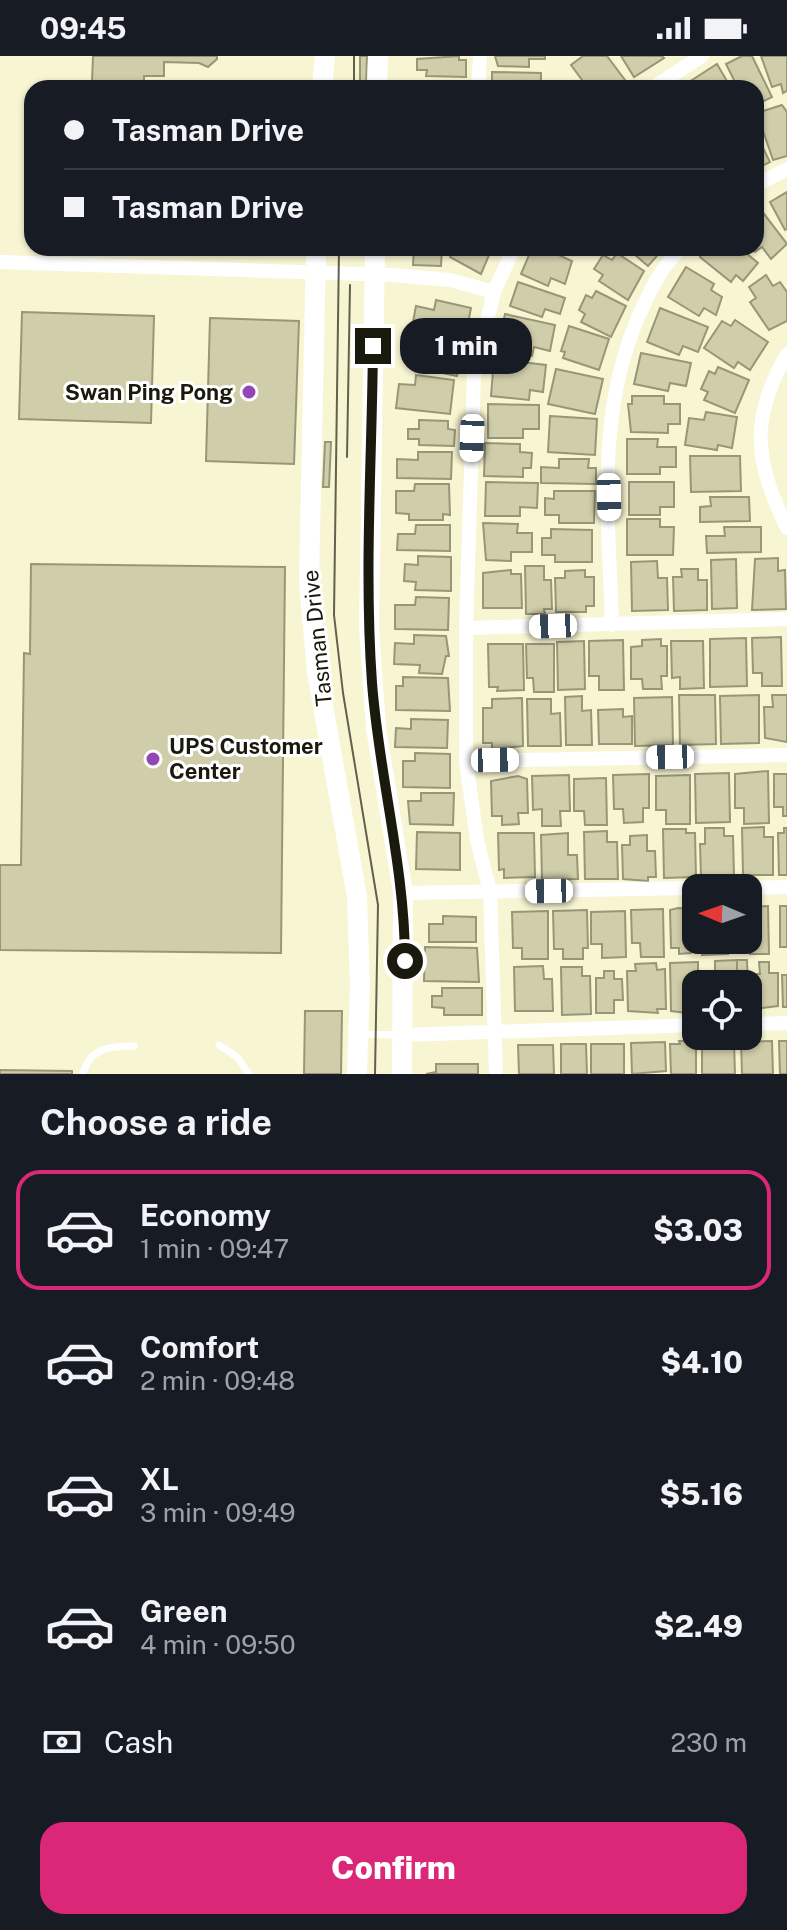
<!DOCTYPE html>
<html lang="en">
<head>
<meta charset="utf-8">
<style>
  :root { --surface:#171b24; --page:#20242c; --text:#f1f3f6; --muted:#9ea1a6; --line:#363941; --accent:#db2777 }
  body { margin:0; font-family:"Public Sans",sans-serif; background:var(--page); color:var(--text); height:100vh; display:flex; flex-direction:column; font-size:30px; white-space:nowrap }
  * { box-sizing:border-box; margin:0 }
  p { font-size:26px; color:var(--muted) }
  .icon { flex:none; width:44px; height:44px; fill:none; stroke:currentColor; stroke-width:2; stroke-linecap:round; stroke-linejoin:round }
  .map { position:relative; height:1018px; overflow:hidden }
  .details { display:flex; flex-direction:column; background:var(--surface); flex:1 }
  .details>* { flex:none }
  .guide { position:absolute; left:24px; top:24px; width:740px; height:176px; border-radius:24px; box-shadow:0 2px 6px #0004; display:grid; align-content:center; height:176px; padding:0 40px; background:var(--surface) }
  .needle { width:52px; rotate:272deg }
  .fabs { position:absolute; left:682px; top:818px; display:grid; gap:16px }
  .fabs a { display:grid; place-items:center; width:80px; height:80px; border-radius:16px; background:var(--surface); box-shadow:0 2px 6px #0004; font-size:40px }
  .end { position:absolute; width:36px; height:36px; margin:-18px; border:10px solid #1a190d; background:#fff; box-shadow:0 0 0 4px #fff }
  .from { border-radius:50% }
  .bubble { position:absolute; height:56px; border-radius:24px; background:var(--surface); box-shadow:0 2px 6px #0004; font-size:26px; font-weight:800; line-height:56px; text-align:center }
  .car { position:absolute; width:24px; height:48px; margin:-24px -12px; border-radius:10px; box-shadow:0 0 6px 2px #0007; background:linear-gradient(#fff 24%,#345 0 40%,#fff 0 76%,#345 0 86%,#fff 0) }
  .guide b { display:flex; align-items:center; gap:28px; height:76px; font-size:30px }
  .guide b+b { border-top:2px solid var(--line) }
  .guide i { width:20px; height:20px; background:var(--text) }
  ul { padding:0; list-style:none }
  li { display:flex; align-items:center; gap:24px; height:120px; margin:0 16px 12px; padding:0 24px; border:4px solid transparent; border-radius:24px }
  li div { flex:1 }
  li b { display:block; font-size:30px }
  li em { font-style:normal; font-weight:800 }
  li.selected { border-color:var(--accent) }
  li>.icon { width:72px; height:72px; stroke-width:1.5 }
  h2 { padding:0 40px; font-size:36px; line-height:96px }
  .pay { display:flex; align-items:center; gap:20px; height:88px; padding:0 40px; font-size:30px }
  .pay p { margin-inline-start:auto }
  .button { display:flex; gap:16px; margin-top:auto; padding:16px 40px }
  .button a { flex:1; height:92px; border-radius:24px; background:var(--accent); color:#fff; font-size:32px; font-weight:800; line-height:92px; text-align:center }
  .status { display:flex; justify-content:space-between; align-items:center; height:56px; padding:0 40px; background:var(--surface); direction:ltr }
  .status svg { height:22px; fill:currentColor }
  .map>svg:first-child { display:block }
  .building { fill:#d0cdab; stroke:#989676; stroke-width:2 }
  .lines { fill:none; stroke-linecap:round; stroke-linejoin:round }
  .service { stroke:#fff; stroke-width:7 }
  .minor { stroke:#fff; stroke-width:14 }
  .secondary { stroke:#fff; stroke-width:20 }
  .tram { stroke:#62614d; stroke-width:2 }
  .route { stroke:#1a190d; stroke-width:10 }
  .poi-dot { fill:#9446b7; stroke:#fff; stroke-width:3 }
  .labels { text-anchor:middle; stroke-width:6; stroke-linejoin:round; paint-order:stroke }
  .poi-label { font-size:22px; font-weight:bold; fill:#1a190d; stroke:#fff; text-anchor:end }
  .street-label { font-size:22px; fill:#1a190d; stroke:#fff }
</style>
</head>
<body>
<div class="status"><b>09:45</b><svg viewBox="0 0 49 12"><path d="M0 12V9h3v3zM5 12V6h3v6zM10 12V3h3v9zM15 12V0h3v12zM26 1h20v11H26zM47 4h2v5h-2z"/></svg></div>
<div class="map">
<svg width="787" height="1018" viewBox="0 0 787 1018">
  <rect width="100%" height="100%" fill="#f8f5d3"/>
  <g class="building">
    <path d="M93 0H217V3L208 11 199 7 164 6V20H144V28L92 26Z"/>
    <path d="M360 0H367L366 32H360Z"/>
    <path d="M459 0V4H466V21L426 20 427 14H417V3Z"/>
    <path d="M495 0H545V3H529V11L498 10Z"/>
    <path d="M583 0H607L628 28 622 32H588L571 9Z"/>
    <path d="M621 0H662L664 2 634 21Z"/>
    <path d="M742 0H752L772 41 756 49V32H738L726 8Z"/>
    <path d="M761 0H787V35L783 37 781 28 772 31Z"/>
    <path d="M717 8 731 32H693L689 26Z"/>
    <path d="M492 16 541 17V32H492Z"/>
    <path d="M427 26 462 27V32H427Z"/>
    <path d="M782 49 787 56V100L773 104 757 57Z"/>
    <path d="M756 78 770 106 756 113Z"/>
    <path d="M787 136V173L785 174 770 146Z"/>
    <path d="M758 150 787 188 771 203 762 191 755 196 751 192H756Z"/>
    <path d="M414 192H442L441 210 413 209Z"/>
    <path d="M450 192H492L481 218 450 201 454 194Z"/>
    <path d="M532 192H543L572 205 565 228 551 222 548 230 521 218Z"/>
    <path d="M627 192H663V193L648 210Z"/>
    <path d="M707 192H740L758 207 743 225 736 219 731 226 700 201Z"/>
    <path d="M617 197 644 215 628 244 599 225 603 219 594 213 603 199 612 204Z"/>
    <path d="M686 211 714 228 711 234 722 241 716 259 704 252 699 260 668 241Z"/>
    <path d="M766 219 773 230 780 226 787 236V265L769 274 750 246 756 242 749 231Z"/>
    <path d="M518 226 565 242 560 258 545 253 542 261 510 250Z"/>
    <path d="M596 235 626 250 611 281 581 266 585 258 579 254 586 239 592 242Z"/>
    <path d="M436 244 471 252 466 278 413 266 416 250 434 254Z"/>
    <path d="M660 252 708 271 698 296 683 290 679 299 647 286Z"/>
    <path d="M22 256 154 260 151 367 19 363Z"/>
    <path d="M505 258 555 269 550 295 534 291 532 300 497 292Z"/>
    <path d="M210 262 299 265 294 408 206 405Z"/>
    <path d="M735 264 768 286 750 314 738 306 734 312 704 292 722 265 731 270Z"/>
    <path d="M569 270 609 283 599 314 563 302 565 296 561 295Z"/>
    <path d="M417 272 465 283 457 320 409 310Z"/>
    <path d="M641 297 691 307 686 330 670 327 668 335 634 328Z"/>
    <path d="M494 303 546 309 543 336 530 334 529 344 491 340Z"/>
    <path d="M718 311 749 324 735 357 704 344 708 336 701 333 709 315 715 318Z"/>
    <path d="M556 313 603 323 595 358 548 348Z"/>
    <path d="M416 319 454 324 450 358 396 352 399 328 415 329Z"/>
    <path d="M632 340H664V348H680V368H668V377L631 376 628 348H632Z"/>
    <path d="M488 348 539 349V373H523V382H488Z"/>
    <path d="M706 356 737 361 732 392 718 389 717 394 685 389 689 362 704 364Z"/>
    <path d="M550 360 597 363 595 399 548 396Z"/>
    <path d="M419 364 448 365V373L455 374 454 390 419 389V383H408V373H419Z"/>
    <path d="M627 383H658L657 391H676V411H660V418H627Z"/>
    <path d="M325 386H331L329 431H323Z"/>
    <path d="M485 387 520 388V396L532 397 531 412H523V421L484 420Z"/>
    <path d="M418 396H452L451 423 397 422V403L418 404Z"/>
    <path d="M690 400H740L741 435 691 436Z"/>
    <path d="M559 403H589L588 412H596V428L541 427V411L559 412Z"/>
    <path d="M486 426 538 427 537 452 520 451V460H485Z"/>
    <path d="M629 426H674V451H660V459H629Z"/>
    <path d="M415 428H449L450 459 443 458V464H409V458L396 457V435H414Z"/>
    <path d="M554 435H595L594 467H559V459H545V442L554 443Z"/>
    <path d="M710 441H749L750 465 700 466V451L711 450Z"/>
    <path d="M627 463H660V471H674L673 499H627Z"/>
    <path d="M483 467 518 468 517 477H532V496H511V505L486 504Z"/>
    <path d="M416 469H450V495L397 494 398 478H415Z"/>
    <path d="M724 471H761V496L707 497 706 480H725Z"/>
    <path d="M551 473 592 474V506H555V499H542V482H551Z"/>
    <path d="M418 500 451 501V535L415 534 416 526 404 525 405 508 418 509Z"/>
    <path d="M778 502V515L785 514 786 553 752 554 755 503Z"/>
    <path d="M736 503 737 552 712 553 711 504Z"/>
    <path d="M657 505 658 522H667L668 554 632 555 631 506Z"/>
    <path d="M31 508 285 511 281 897 0 894V809H21L24 597 30 598Z"/>
    <path d="M525 510H544V524H551L552 553H544L545 558H526Z"/>
    <path d="M681 513H698V524H707V554L674 555 673 521H682Z"/>
    <path d="M511 514V518H521L522 552H483V517Z"/>
    <path d="M585 514V521H594V550H586V556H556L555 522H565V515Z"/>
    <path d="M416 541 449 542 448 574 395 573V549H415Z"/>
    <path d="M414 579 446 580 449 600H446L442 618 419 617 420 609 394 608 395 587 414 588Z"/>
    <path d="M781 581 782 630H762V617H753L752 582Z"/>
    <path d="M746 582 747 630 710 631V583Z"/>
    <path d="M661 583V590H667V620H661L662 633H643L642 623H631V591L642 590V584Z"/>
    <path d="M623 584 624 634H599V620H589V585Z"/>
    <path d="M584 585 585 633 558 634 557 586Z"/>
    <path d="M671 585H703L704 632 680 633V621L672 622Z"/>
    <path d="M488 588H523L524 634 497 635 498 631H489Z"/>
    <path d="M526 588H554V636H534L533 622H527Z"/>
    <path d="M403 621 448 622 450 655 396 654V630H403Z"/>
    <path d="M679 639H715L716 688 680 689Z"/>
    <path d="M759 639V687L721 688 720 640Z"/>
    <path d="M772 639H787V686L765 682 764 651H773Z"/>
    <path d="M582 640V655L591 654 592 689H566L565 641Z"/>
    <path d="M672 641 673 689 635 690 634 642Z"/>
    <path d="M522 642 523 690 492 693V687H483V652H492V643Z"/>
    <path d="M527 643H551V658L560 657 561 690H528Z"/>
    <path d="M623 653V661L632 660V688H599L598 654Z"/>
    <path d="M411 663 448 664 447 692 395 691 396 672 411 673Z"/>
    <path d="M415 697 450 698V732L403 731V705H415Z"/>
    <path d="M768 715 769 767 744 768V752H735V718Z"/>
    <path d="M729 717 730 766 696 767 695 718Z"/>
    <path d="M649 718V752H643V766L624 767 623 753H614L613 719Z"/>
    <path d="M774 718H787V760H783V751H774Z"/>
    <path d="M569 719 570 755H560L561 770H542V753L533 754 532 720Z"/>
    <path d="M690 719V768H666V754H656V720Z"/>
    <path d="M518 720 527 723 528 757H518L519 768 502 769V760H492L491 725Z"/>
    <path d="M606 722 607 769H585L584 755H574V723Z"/>
    <path d="M421 737H454L453 769 410 768 408 745H421Z"/>
    <path d="M764 771V781H773V819H743L742 772Z"/>
    <path d="M705 772H724V780H733L734 820H701L700 788H705Z"/>
    <path d="M784 772H787V819H779L778 777H784Z"/>
    <path d="M663 773H686V777H695L696 821 664 822Z"/>
    <path d="M607 775V786H617L618 823H585L584 776Z"/>
    <path d="M417 776 460 777V814L416 813Z"/>
    <path d="M498 777H534L535 821 504 822V813L499 814Z"/>
    <path d="M568 777V799H577L578 823 542 824 541 779Z"/>
    <path d="M647 779V795H655L656 821H648V825L623 823 622 789H630V780Z"/>
    <path d="M768 850 769 898H750V885H742L748 884V851Z"/>
    <rect x="780" y="850" width="7" height="41"/>
    <path d="M678 852 696 853 697 894H691V897L679 898V892H671L670 854Z"/>
    <path d="M663 853 664 901H641L640 887H632L631 854Z"/>
    <path d="M587 854 588 892H583V903H563V893H554L553 855Z"/>
    <path d="M548 855V903H522V892H513L512 856Z"/>
    <path d="M625 855 626 901 602 902V888H591V856Z"/>
    <path d="M443 860 476 861V886H429V868H443Z"/>
    <path d="M702 884H736H728V898L702 899Z"/>
    <path d="M425 891 477 892 479 926 424 925Z"/>
    <path d="M737 904H747L748 928H737Z"/>
    <path d="M737 904V928H715V905Z"/>
    <path d="M698 906V915H707L708 928H696V958L671 955 670 907Z"/>
    <path d="M759 906H769V917H778V950L753 953V918H760Z"/>
    <path d="M656 907 657 914 665 913 666 953H657L658 957 628 955 627 915H636L635 908Z"/>
    <path d="M543 910 544 923H552L553 955H515L514 911Z"/>
    <path d="M561 911H582V920H590L591 958 562 959Z"/>
    <path d="M604 915H614V923H622L623 944H614V957H596V922H604Z"/>
    <path d="M782 919H787V951H783Z"/>
    <path d="M442 932H482V959H444V952L432 951V940H442Z"/>
    <path d="M305 955H342L341 1018H304Z"/>
    <path d="M679 985H696V1018H671L670 988H680Z"/>
    <path d="M734 985 735 1018H702V986Z"/>
    <path d="M772 985 773 1018H742L741 986Z"/>
    <path d="M779 985H787V1018H780Z"/>
    <path d="M665 986 666 1015 632 1018 631 987Z"/>
    <path d="M561 988H586L587 1018H561Z"/>
    <rect x="591" y="988" width="33" height="30"/>
    <path d="M518 989H553L554 1018H519Z"/>
    <path d="M436 1008H478V1018H426L436 1016Z"/>
    <path d="M0 1014 72 1015V1018H0Z"/>
  </g>
  <g class="lines">
    <g class="service">
      <path d="M360 978 400 979"/>
      <path d="M219 989 237 1001 249 1018"/>
      <path d="M83 1018C89 992 110 990 134 990"/>
    </g>
    <g class="minor">
      <path d="M478 32 480 0"/>
      <path d="M652 32 702 0"/>
      <path d="M756 129 787 113"/>
      <path d="M0 206 392 219 450 224 494 236"/>
      <path d="M787 298C749 364 755 405 787 472"/>
      <path d="M612 569C609 462 595 360 639 259 651 233 660 213 681 192"/>
      <path d="M466 572 787 563"/>
      <path d="M466 705 787 699"/>
      <path d="M723 832 787 831"/>
      <path d="M403 837 696 832"/>
      <path d="M748 968 787 967"/>
      <path d="M403 979 696 969"/>
      <path d="M496 1018 490 836 477 784 466 705V572L474 319 494 236 514 192"/>
    </g>
    <g class="secondary">
      <path d="M322 32 325 0"/>
      <path d="M377 32 378 0"/>
      <path d="M316 192 309 526 317 616 357 841 360 930 357 1018"/>
      <path d="M375 192 369 571 376 672 403 837 402 1018"/>
    </g>
    <g class="tram">
      <path d="M354 32V0"/>
      <path d="M339 192 334 559 343 637 378 849 375 1018"/>
      <path d="M347 401 350 229"/>
    </g>
  </g>
  <g class="lines">
    <path class="route" d="M373 290C372 402 364 515 372 627 379 720 405 811 405 905"/>
  </g>
  <g class="poi-dot">
    <circle cx="249" cy="336" r="8"/>
    <circle cx="153" cy="703" r="8"/>
  </g>
  <g class="labels">
    <g class="poi-label">
      <text x="233" y="344">Swan Ping Pong</text>
      <text x="169" y="698" text-anchor="start">UPS Customer<tspan x="169" dy="25">Center</tspan></text>
    </g>
    <g class="street-label">
      <text transform="translate(317 582) rotate(-96)" y="8">Tasman Drive</text>
    </g>
  </g>
</svg>
<div class="fabs">
<a><svg class="needle" viewBox="-14 -14 28 28"><path d="M0-13l5 13h-10z" fill="#e53935"/><path d="M0 13l5-13h-10z" fill="#9ea1a6"/></svg></a>
<a><svg class="icon" aria-label="locate" viewBox="0 0 24 24"><circle cx="12" cy="12" r="6"/><path d="M12 2v4M12 18v4M2 12h4M18 12h4"/></svg></a>
</div>
<i class="end from" style="left:405px;top:905px"></i>
<i class="end" style="left:373px;top:290px"></i>
<div class="bubble" style="left:400px;top:262px;width:132px">1 min</div>
<i class="car" style="left:472px;top:382px;rotate:182deg"></i>
<i class="car" style="left:609px;top:441px;rotate:179deg"></i>
<i class="car" style="left:553px;top:570px;rotate:268deg"></i>
<i class="car" style="left:670px;top:701px;rotate:269deg"></i>
<i class="car" style="left:495px;top:704px;rotate:89deg"></i>
<i class="car" style="left:549px;top:835px;rotate:269deg"></i>
<div class="guide">
<b><i class="from"></i>Tasman Drive</b>
<b><i></i>Tasman Drive</b>
</div>
</div>
<section class="details">
<h2>Choose a ride</h2>
<ul>
<li class="selected"><svg class="icon" aria-label="car" viewBox="0 0 24 24"><path d="M5 17H2v-5l4-1 3-4h7l3 4 3 1v5h-3M9 17h6M6 11h13"/><circle cx="7" cy="17" r="2"/><circle cx="17" cy="17" r="2"/></svg><div><b>Economy</b><p>1 min · 09:47</p></div><em>$3.03</em></li>
<li><svg class="icon" aria-label="car" viewBox="0 0 24 24"><path d="M5 17H2v-5l4-1 3-4h7l3 4 3 1v5h-3M9 17h6M6 11h13"/><circle cx="7" cy="17" r="2"/><circle cx="17" cy="17" r="2"/></svg><div><b>Comfort</b><p>2 min · 09:48</p></div><em>$4.10</em></li>
<li><svg class="icon" aria-label="car" viewBox="0 0 24 24"><path d="M5 17H2v-5l4-1 3-4h7l3 4 3 1v5h-3M9 17h6M6 11h13"/><circle cx="7" cy="17" r="2"/><circle cx="17" cy="17" r="2"/></svg><div><b>XL</b><p>3 min · 09:49</p></div><em>$5.16</em></li>
<li><svg class="icon" aria-label="car" viewBox="0 0 24 24"><path d="M5 17H2v-5l4-1 3-4h7l3 4 3 1v5h-3M9 17h6M6 11h13"/><circle cx="7" cy="17" r="2"/><circle cx="17" cy="17" r="2"/></svg><div><b>Green</b><p>4 min · 09:50</p></div><em>$2.49</em></li>
</ul>
<div class="pay"><svg class="icon" aria-label="cash" viewBox="0 0 24 24"><path d="M3 7h18v10H3z"/><circle cx="12" cy="12" r="2"/></svg>Cash<p>230 m</p></div>
<div class="button"><a>Confirm</a></div>
</section>
</body>
</html>
